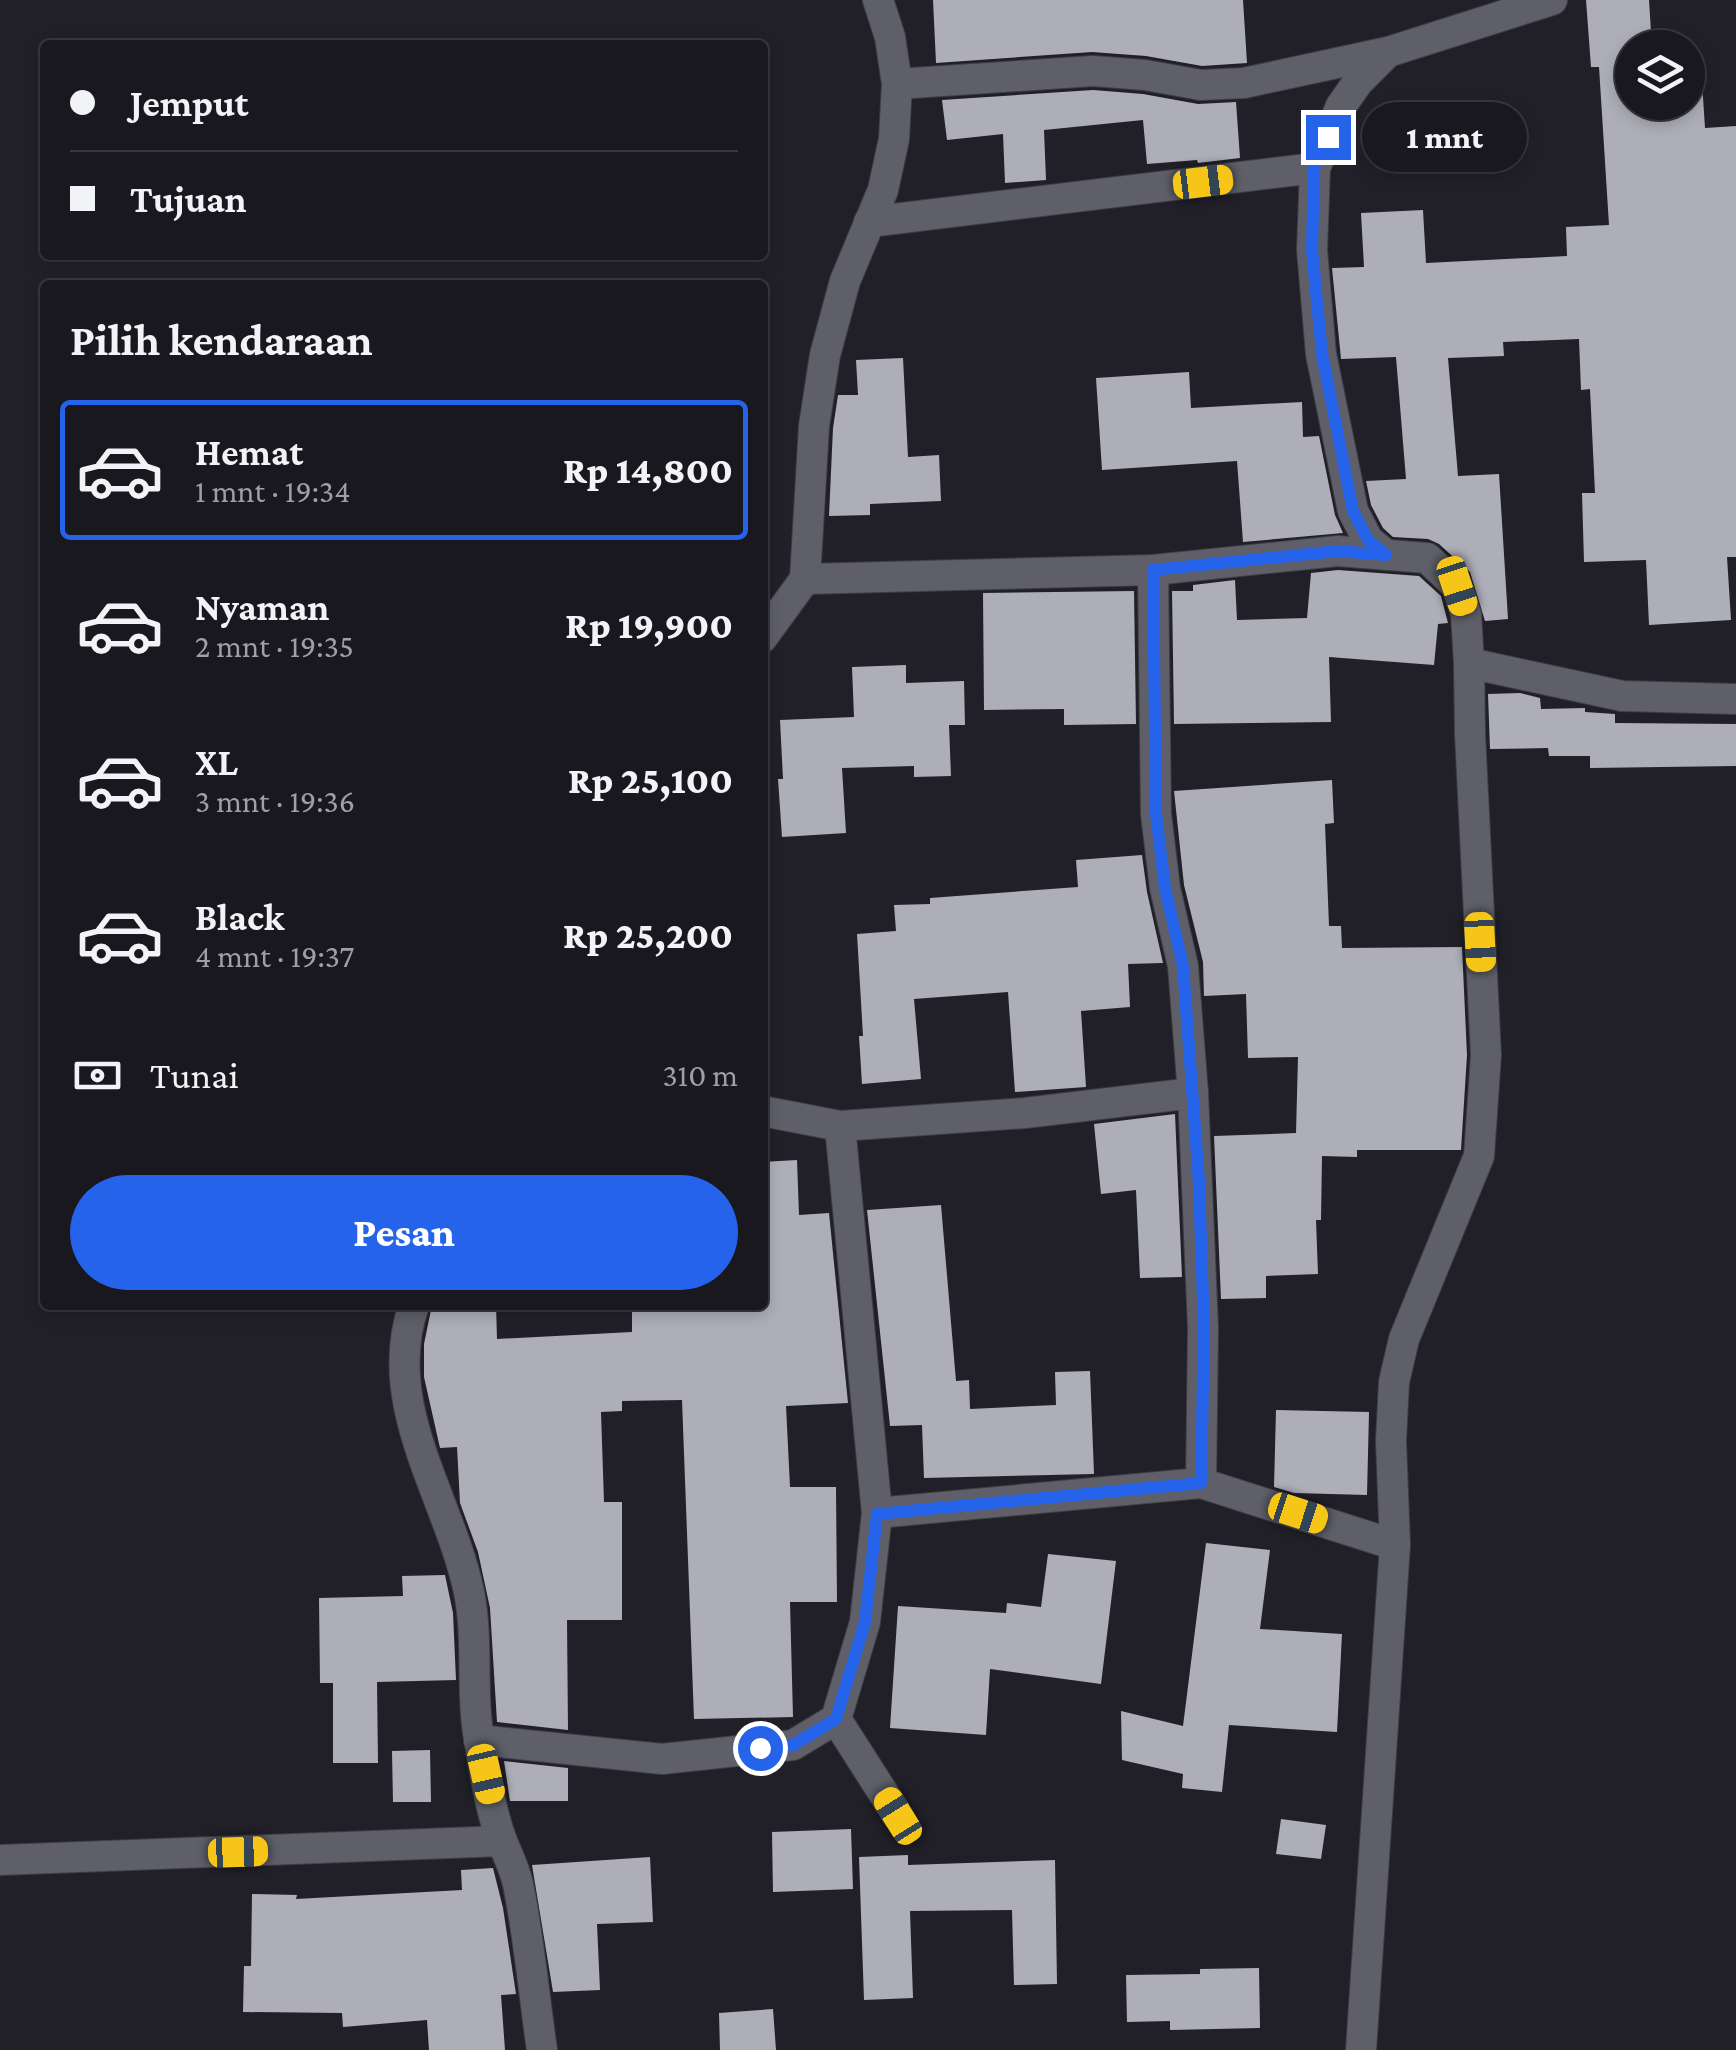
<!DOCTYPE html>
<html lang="id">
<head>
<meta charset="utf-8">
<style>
  :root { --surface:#19181f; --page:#222128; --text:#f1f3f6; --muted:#9fa0a4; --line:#37373d; --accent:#2563eb }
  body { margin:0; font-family:"Crimson Pro",serif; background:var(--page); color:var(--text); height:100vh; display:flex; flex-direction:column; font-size:38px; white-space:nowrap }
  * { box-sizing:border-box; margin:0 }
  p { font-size:32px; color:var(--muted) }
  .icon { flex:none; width:55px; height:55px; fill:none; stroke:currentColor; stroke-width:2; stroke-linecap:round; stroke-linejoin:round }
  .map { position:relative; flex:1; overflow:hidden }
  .drawer { position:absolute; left:40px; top:280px; width:728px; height:1030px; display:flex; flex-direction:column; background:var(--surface); border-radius:10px; box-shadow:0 5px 15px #0003,0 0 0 2px var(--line) }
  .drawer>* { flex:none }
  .top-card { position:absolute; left:40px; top:40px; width:728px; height:220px; border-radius:10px; box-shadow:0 5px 15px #0003,0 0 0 2px var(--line); display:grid; align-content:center; height:220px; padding:0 30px; background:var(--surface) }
  .controls { position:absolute; left:1615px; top:30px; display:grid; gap:20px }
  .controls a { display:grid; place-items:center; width:90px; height:90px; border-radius:50%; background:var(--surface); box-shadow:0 5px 15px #0003,0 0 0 2px var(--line); font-size:50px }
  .end { position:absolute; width:45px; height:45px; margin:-22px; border:12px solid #2563eb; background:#fff; box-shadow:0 0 0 5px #fff }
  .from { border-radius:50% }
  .bubble { position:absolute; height:70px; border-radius:35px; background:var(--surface); box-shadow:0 5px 15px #0003,0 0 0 2px var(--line); font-size:32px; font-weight:800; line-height:70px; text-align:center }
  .car { position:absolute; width:30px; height:60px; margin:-30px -15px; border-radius:12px; box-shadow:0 0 8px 2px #0007; background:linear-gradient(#f5c518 24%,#345 0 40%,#f5c518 0 76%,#345 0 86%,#f5c518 0) }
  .top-card b { display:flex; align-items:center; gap:35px; height:95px; font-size:38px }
  .top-card b+b { border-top:2px solid var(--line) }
  .top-card i { width:25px; height:25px; background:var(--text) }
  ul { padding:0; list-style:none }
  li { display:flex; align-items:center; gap:30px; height:140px; margin:0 20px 15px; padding:0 10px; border:5px solid transparent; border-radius:10px }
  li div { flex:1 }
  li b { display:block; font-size:38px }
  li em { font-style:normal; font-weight:800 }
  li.active { border-color:var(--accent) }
  li>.icon { width:90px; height:90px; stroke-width:1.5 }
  h2 { padding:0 30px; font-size:45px; line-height:120px }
  .pay { display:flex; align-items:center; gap:25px; height:110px; padding:0 30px; font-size:38px }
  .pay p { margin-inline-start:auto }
  .primary-button { display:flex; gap:20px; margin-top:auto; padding:20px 30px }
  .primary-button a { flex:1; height:115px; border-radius:60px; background:var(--accent); color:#fff; font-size:40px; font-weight:800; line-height:115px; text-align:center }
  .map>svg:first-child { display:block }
  .building { fill:#aeaeb9 }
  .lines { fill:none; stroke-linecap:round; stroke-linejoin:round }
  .minor-casing { stroke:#3e3e44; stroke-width:32 }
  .minor { stroke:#5f5f69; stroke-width:30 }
  .route { stroke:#2563eb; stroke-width:12 }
</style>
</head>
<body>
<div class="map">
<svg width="1736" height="2050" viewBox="0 0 1736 2050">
  <rect width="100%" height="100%" fill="#212029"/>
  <g class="building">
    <path d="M933 0H1243L1247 63 1202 66 1146 56 1092 52 936 63Z"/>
    <path d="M1586 0H1649L1652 48H1632V102H1688V84L1702 82 1705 128 1736 126V557H1727L1731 620 1649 625 1646 560 1584 562 1582 493H1595L1590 389 1581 390 1579 339 1503 342 1504 356 1448 358 1458 476 1499 474 1508 619 1485 621 1470 572 1439 544 1428 539 1393 537 1383 528 1371 505 1366 481 1406 479 1396 357 1341 359 1332 268 1364 267 1361 213 1423 210 1426 263 1567 256 1566 227 1609 225 1599 67H1591Z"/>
    <path d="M1093 90 1143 94 1198 104 1236 102 1240 158 1198 163 1197 160 1147 164 1143 120 1044 130 1046 180 1005 183 1003 134 947 140 942 100Z"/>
    <path d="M903 358 908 457 939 455 941 501 870 504V515L829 516 833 428 838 395H858L856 360Z"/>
    <path d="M1189 372 1191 408 1302 402 1303 437 1319 436 1335 515 1343 533 1243 542 1237 461 1102 470 1096 378Z"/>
    <path d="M1338 570 1419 576 1441 596 1448 623 1438 624 1434 665 1329 657 1331 722 1174 724 1172 591H1193V585L1235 580 1237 620 1307 618 1311 573Z"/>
    <path d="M1134 591 1136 724 1064 725V709L984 710 983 593Z"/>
    <path d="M906 665V683L964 681 965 725H949L951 776 914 777V766L842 768 846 833 782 837 778 779H783L780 720 854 717 852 667Z"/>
    <path d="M1520 693 1540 698 1541 709 1585 708V712L1615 714V723L1736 724V766L1590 768V756H1549L1548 748 1490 749 1488 694Z"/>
    <path d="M1332 780 1334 823 1325 824 1329 926H1341L1342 948 1462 947 1467 1055 1461 1150H1357V1157L1322 1156 1321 1220H1316L1318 1274 1266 1276V1298L1221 1299 1214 1136 1296 1133 1298 1057 1248 1058 1246 994 1204 996 1203 962 1184 885 1174 791Z"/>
    <path d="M1142 855 1147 892 1163 963 1128 964 1130 1007 1081 1011 1086 1087 1015 1092 1008 992 914 999 921 1079 862 1084 859 1036H863L857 934 896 931 894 905 930 904V898L1078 887 1076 860Z"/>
    <path d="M1175 1114 1182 1277 1140 1278 1136 1190 1101 1194 1094 1124Z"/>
    <path d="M797 1160 799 1215 829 1213 848 1403 786 1406 790 1487H836L837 1602H790L793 1717 694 1719 682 1400 622 1401V1411L601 1412 604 1502H622V1620H567L568 1730 497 1722 490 1608 478 1552 460 1503 457 1447 440 1448 424 1377V1344L432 1305H496L497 1339 632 1332V1305H762V1162Z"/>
    <path d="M941 1205 956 1381 969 1380 970 1409 1056 1405 1055 1372 1090 1371 1094 1474 924 1478 922 1425 890 1426 867 1210Z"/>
    <path d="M1276 1410 1369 1412 1367 1495 1294 1493 1274 1487Z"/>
    <path d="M1206 1543 1270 1550 1260 1629 1342 1634 1337 1732 1229 1725 1222 1792 1182 1788 1183 1774 1122 1760 1121 1711 1183 1726Z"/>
    <path d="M1048 1554 1116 1561 1101 1684 990 1669 986 1735 890 1728 898 1606 1006 1613 1007 1603 1041 1607Z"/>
    <path d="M445 1575 453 1613 456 1680 377 1682 378 1763H333V1683H320L319 1598 403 1596 402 1576Z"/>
    <path d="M430 1750 431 1802H393L392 1751Z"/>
    <path d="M504 1761 568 1768V1801H510Z"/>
    <path d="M1281 1819 1326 1825 1321 1859 1276 1854Z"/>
    <path d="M851 1829 853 1889 773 1892 772 1832Z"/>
    <path d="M908 1855V1865L1055 1860 1057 1984 1014 1985 1012 1910 910 1911 913 1998 864 2000 859 1857Z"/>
    <path d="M650 1857 653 1922 597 1924 600 1990 553 1992 532 1865Z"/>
    <path d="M493 1868 503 1908 516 1994 501 1995 505 2050H429L427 2020 343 2027 342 2013 243 2012 244 1966H251L252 1894 297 1895 296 1899 462 1890 461 1870Z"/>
    <path d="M1259 1968 1260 2028 1170 2030V2021L1127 2022 1126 1975 1200 1974V1969Z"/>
    <path d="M773 2009 776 2050H720L719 2013Z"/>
  </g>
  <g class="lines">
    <defs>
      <g id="minor">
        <path d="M897 84 1093 71 1145 75 1201 85 1244 83 1388 52 1552 0"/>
        <path d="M869 222 1315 168"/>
        <path d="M1386 555 1368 540 1353 511 1321 354 1312 250 1315 168 1341 106 1358 82 1386 54"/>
        <path d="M805 579 1153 570 1338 551 1427 558 1457 586 1466 614 1469 663 1622 696 1736 699"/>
        <path d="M762 638 805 579 814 426 825 355 845 281 883 190 894 139 897 84 890 37 878 0"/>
        <path d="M1193 1093 1203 1328 1201 1483 1395 1545"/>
        <path d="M762 1111 840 1126 1025 1113 1193 1093 1183 966 1165 888 1156 814 1153 570"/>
        <path d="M414 1305C379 1405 449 1497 469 1592 479 1642 470 1695 480 1744 485 1775 491 1812 502 1841 508 1856 514 1867 518 1884 529 1938 534 1995 542 2050"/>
        <path d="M877 1513 1201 1483"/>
        <path d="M836 1719 898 1816"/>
        <path d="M479 1740 662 1759 793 1745 836 1719 865 1622 877 1513 840 1126"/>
        <path d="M0 1860 502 1841"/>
        <path d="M1361 2050 1395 1545 1391 1441 1394 1382 1404 1339 1479 1156 1486 1055 1470 734 1469 663"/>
      </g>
    </defs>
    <use href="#minor" class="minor-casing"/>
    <use href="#minor" class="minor"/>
  </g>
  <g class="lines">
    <path class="route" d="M760 1748 793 1745 836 1719 865 1622 877 1514 1201 1483 1204 1328 1199 1183 1183 966 1165 888 1156 814 1153 570 1338 551 1386 555 1368 540 1353 511 1322 354 1312 250 1314 168 1328 137"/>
  </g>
</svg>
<div class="controls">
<a><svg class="icon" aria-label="layers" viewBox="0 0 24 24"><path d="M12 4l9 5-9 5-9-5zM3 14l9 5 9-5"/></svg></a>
</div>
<i class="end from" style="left:760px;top:1748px"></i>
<i class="end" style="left:1328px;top:137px"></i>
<div class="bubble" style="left:1362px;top:102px;width:165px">1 mnt</div>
<i class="car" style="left:1203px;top:182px;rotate:83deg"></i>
<i class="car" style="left:1457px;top:586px;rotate:162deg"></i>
<i class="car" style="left:1480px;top:942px;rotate:177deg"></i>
<i class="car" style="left:1298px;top:1513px;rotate:108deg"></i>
<i class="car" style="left:486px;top:1774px;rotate:167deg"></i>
<i class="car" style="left:898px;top:1816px;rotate:328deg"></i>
<i class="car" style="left:238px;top:1852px;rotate:88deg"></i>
<div class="top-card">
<b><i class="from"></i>Jemput</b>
<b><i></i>Tujuan</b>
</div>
<section class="drawer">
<h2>Pilih kendaraan</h2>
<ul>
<li class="active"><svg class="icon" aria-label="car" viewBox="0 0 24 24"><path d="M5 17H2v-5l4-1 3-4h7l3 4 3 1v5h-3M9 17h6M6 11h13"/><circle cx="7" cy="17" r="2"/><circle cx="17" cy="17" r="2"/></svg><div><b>Hemat</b><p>1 mnt · 19:34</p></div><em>Rp 14,800</em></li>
<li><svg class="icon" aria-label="car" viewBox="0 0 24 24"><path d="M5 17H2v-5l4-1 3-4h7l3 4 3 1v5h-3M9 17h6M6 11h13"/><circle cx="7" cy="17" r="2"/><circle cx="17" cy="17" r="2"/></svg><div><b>Nyaman</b><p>2 mnt · 19:35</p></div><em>Rp 19,900</em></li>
<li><svg class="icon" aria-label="car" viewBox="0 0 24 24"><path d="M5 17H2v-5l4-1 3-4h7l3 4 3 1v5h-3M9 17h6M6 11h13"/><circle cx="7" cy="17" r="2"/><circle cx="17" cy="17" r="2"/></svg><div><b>XL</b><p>3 mnt · 19:36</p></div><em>Rp 25,100</em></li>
<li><svg class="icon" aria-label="car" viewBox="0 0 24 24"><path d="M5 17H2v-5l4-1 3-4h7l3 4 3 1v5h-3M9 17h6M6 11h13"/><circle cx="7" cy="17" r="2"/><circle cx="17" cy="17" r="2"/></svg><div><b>Black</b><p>4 mnt · 19:37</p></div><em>Rp 25,200</em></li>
</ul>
<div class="pay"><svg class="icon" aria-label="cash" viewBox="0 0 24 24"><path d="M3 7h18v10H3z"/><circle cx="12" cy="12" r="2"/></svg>Tunai<p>310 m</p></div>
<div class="primary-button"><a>Pesan</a></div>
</section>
</div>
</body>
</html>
